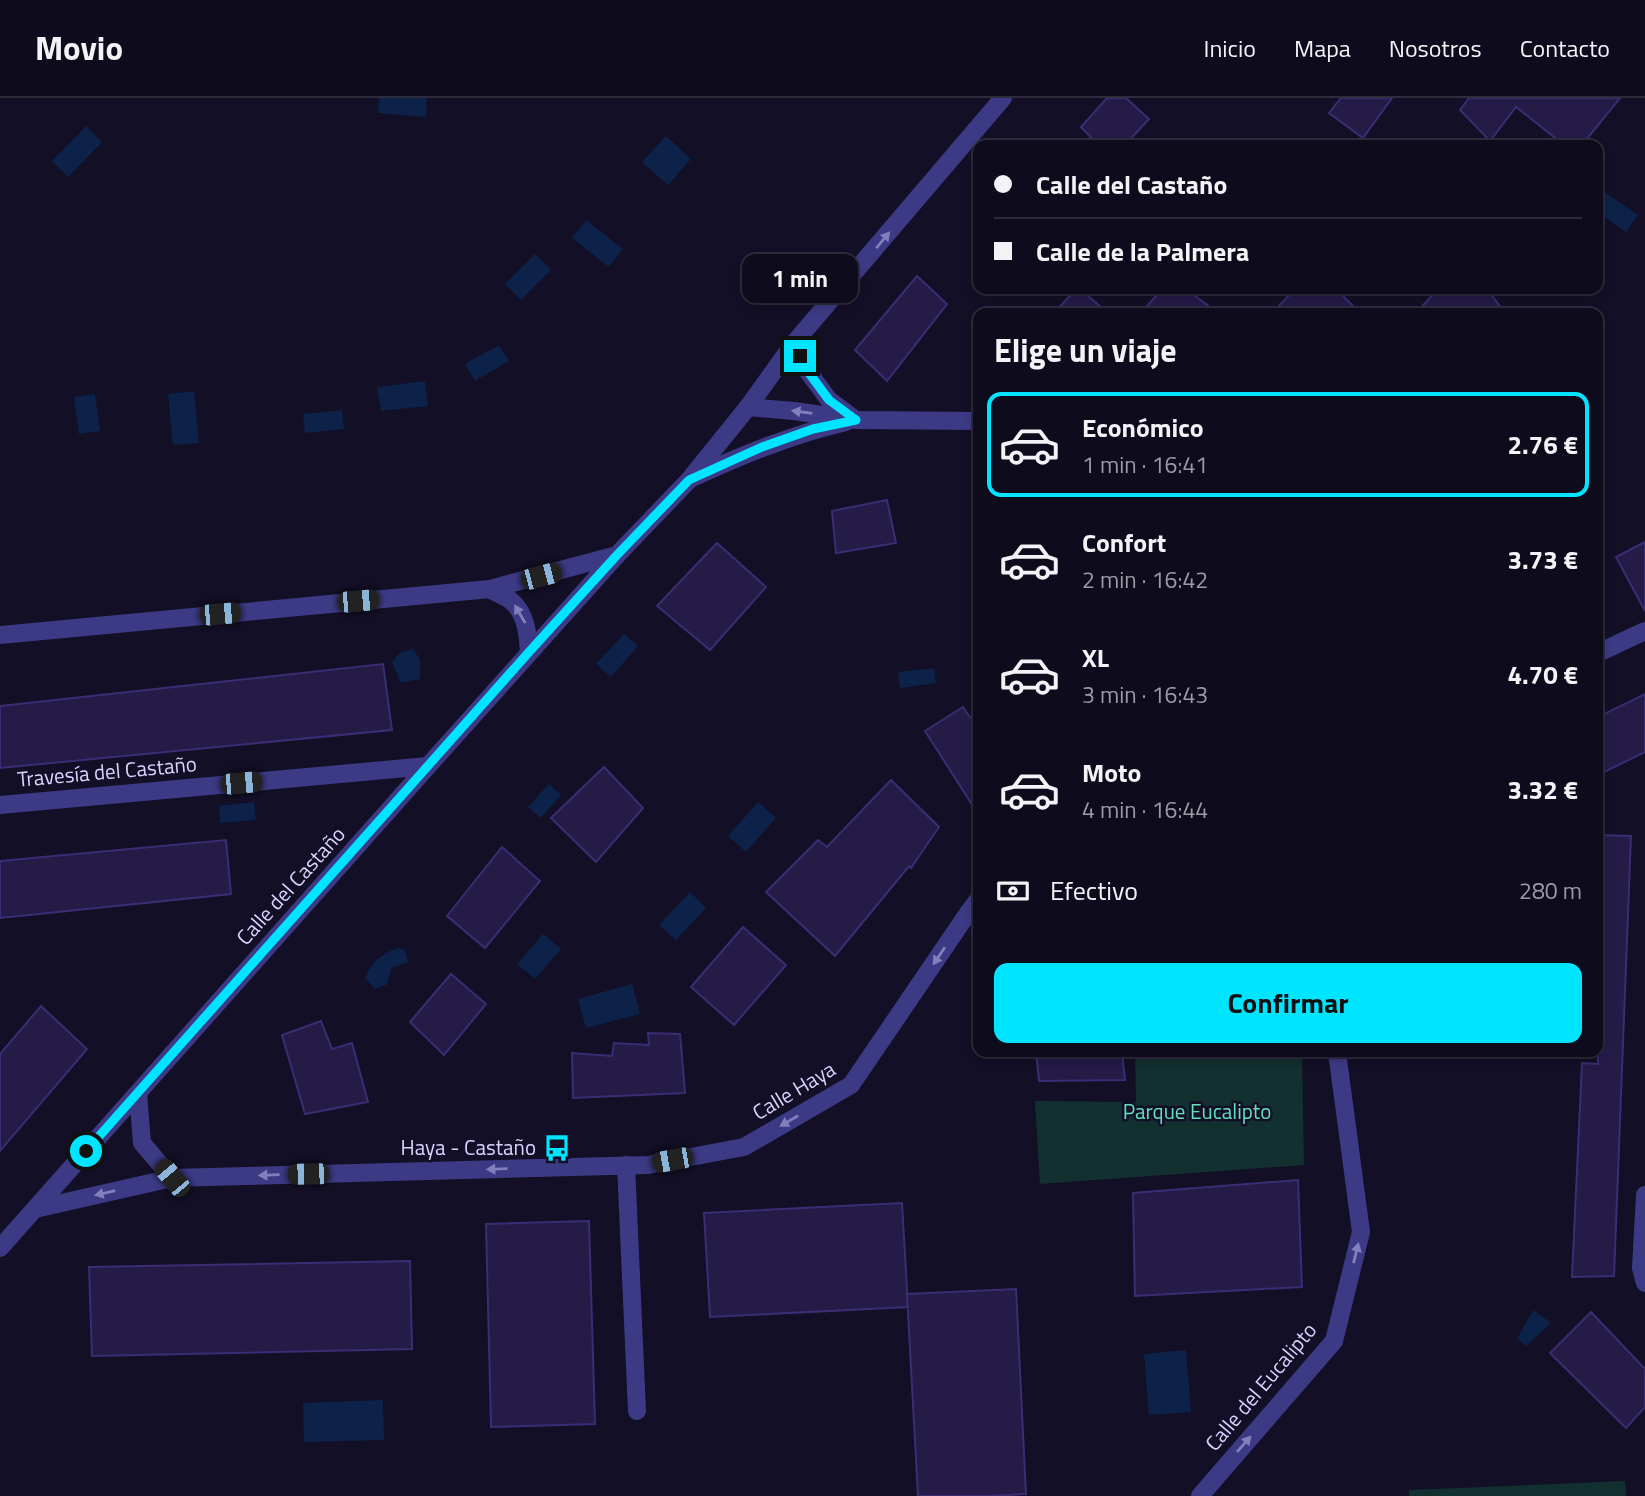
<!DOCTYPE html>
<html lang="es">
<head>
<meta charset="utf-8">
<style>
  :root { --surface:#0e0b1c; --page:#1c1929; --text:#f1f3f6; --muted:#9b9ba3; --line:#2e2b3b; --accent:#00e5ff }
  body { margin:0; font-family:"Titillium Web",sans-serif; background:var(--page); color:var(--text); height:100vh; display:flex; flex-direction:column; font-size:26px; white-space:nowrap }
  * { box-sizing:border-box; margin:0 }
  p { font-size:23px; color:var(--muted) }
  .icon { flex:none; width:38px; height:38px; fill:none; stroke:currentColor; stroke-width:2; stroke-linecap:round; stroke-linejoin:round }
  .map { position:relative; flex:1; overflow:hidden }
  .panel { position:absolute; left:973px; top:210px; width:630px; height:749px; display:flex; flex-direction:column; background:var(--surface); border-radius:14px; box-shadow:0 4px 10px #0003,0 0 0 2px var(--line) }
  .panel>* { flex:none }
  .hud { position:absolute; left:973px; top:42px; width:630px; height:154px; border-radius:14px; box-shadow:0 4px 10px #0003,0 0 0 2px var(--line); display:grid; align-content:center; height:154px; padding:0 21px; background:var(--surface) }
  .end { position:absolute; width:32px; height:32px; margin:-16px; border:9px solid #00e5ff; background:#111; box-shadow:0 0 0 4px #111 }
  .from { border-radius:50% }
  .bubble { position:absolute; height:49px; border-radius:14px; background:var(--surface); box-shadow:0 4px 10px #0003,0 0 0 2px var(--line); font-size:23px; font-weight:700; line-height:49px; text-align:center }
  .car { position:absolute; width:21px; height:42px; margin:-21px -10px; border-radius:9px; box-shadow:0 0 5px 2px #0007; background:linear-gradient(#222 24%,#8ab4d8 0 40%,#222 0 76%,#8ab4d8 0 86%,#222 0) }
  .hud b { display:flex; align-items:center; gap:24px; height:66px; font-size:26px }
  .hud b+b { border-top:2px solid var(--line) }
  .hud i { width:18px; height:18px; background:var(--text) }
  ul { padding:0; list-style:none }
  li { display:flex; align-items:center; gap:21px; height:105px; margin:0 14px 10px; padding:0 7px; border:4px solid transparent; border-radius:14px }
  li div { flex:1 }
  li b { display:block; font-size:26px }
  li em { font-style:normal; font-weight:700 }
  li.on { border-color:var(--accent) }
  li>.icon { width:63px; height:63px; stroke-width:1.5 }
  h2 { padding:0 21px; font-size:32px; line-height:84px }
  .pay { display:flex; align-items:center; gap:18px; height:77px; padding:0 21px; font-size:26px }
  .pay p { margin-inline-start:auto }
  .primary-button { display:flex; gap:14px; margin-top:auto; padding:14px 21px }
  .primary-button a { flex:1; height:80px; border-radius:14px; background:var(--accent); color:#111; font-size:28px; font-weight:700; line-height:80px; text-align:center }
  header { display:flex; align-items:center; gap:42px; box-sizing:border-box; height:98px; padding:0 35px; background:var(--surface); border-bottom:2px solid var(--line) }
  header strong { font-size:33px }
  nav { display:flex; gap:38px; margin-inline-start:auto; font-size:24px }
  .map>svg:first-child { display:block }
  .green { fill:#12302f }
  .water { fill:#0c2248 }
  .building { fill:#241b47; stroke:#3b2d73; stroke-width:2 }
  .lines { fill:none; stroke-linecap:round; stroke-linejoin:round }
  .minor { stroke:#3d3a85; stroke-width:18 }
  .oneway { fill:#837fbc }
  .route { stroke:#00e5ff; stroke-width:9 }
  .labels { text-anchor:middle; stroke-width:5; stroke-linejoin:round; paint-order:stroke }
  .street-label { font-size:21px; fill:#d9d4ff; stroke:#130f26 }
  .park-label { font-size:21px; fill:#5fe0c0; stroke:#130f26 }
  .poi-label { font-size:21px; fill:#d9d4ff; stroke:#130f26; text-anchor:end }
</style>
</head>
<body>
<header>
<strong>Movio</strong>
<nav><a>Inicio</a><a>Mapa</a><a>Nosotros</a><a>Contacto</a></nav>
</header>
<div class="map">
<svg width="1645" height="1398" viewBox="0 0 1645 1398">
  <rect width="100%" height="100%" fill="#130f26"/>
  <g class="green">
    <path d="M1135 954H1302L1304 1067 1040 1086 1035 1003 1136 1004Z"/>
    <path d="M1625 1383 1626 1398H1409V1392Z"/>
  </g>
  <g class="water">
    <path d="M379 0H427L426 19 378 15Z"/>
    <path d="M86 28 102 44 68 79 52 63Z"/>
    <path d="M666 38 691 61 668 87 642 64Z"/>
    <path d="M1604 94 1638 117 1626 134 1598 114V104Z"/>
    <path d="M586 122 623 151 609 169 572 140Z"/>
    <path d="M535 156 551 172 521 202 505 186Z"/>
    <path d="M499 247 509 263 475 283 465 266Z"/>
    <path d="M425 283 428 308 381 313 377 289Z"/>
    <path d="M194 293 199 345 173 347 168 296Z"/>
    <path d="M95 296 100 333 79 336 74 299Z"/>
    <path d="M342 312 344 331 305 335 303 316Z"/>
    <path d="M624 536 638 548 611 579 596 566Z"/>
    <path d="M413 551 420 561V581L401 585 392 564 399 555Z"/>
    <path d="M934 570 936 585 900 590 898 574Z"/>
    <path d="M549 686 561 697 541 720 528 709Z"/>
    <path d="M254 704 256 722 220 725 219 708Z"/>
    <path d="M758 704 776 720 746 754 728 738Z"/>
    <path d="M690 794 706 810 676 842 659 827Z"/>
    <path d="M543 836 561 851 535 881 517 866Z"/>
    <path d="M398 850 405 852 408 864 392 870 386 887 375 891 365 880C372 864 381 856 398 850Z"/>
    <path d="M632 886 640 916 586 930 578 901Z"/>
    <path d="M1533 1212 1551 1225 1526 1248 1517 1241Z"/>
    <path d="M1186 1252 1191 1314 1149 1317 1144 1256Z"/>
    <path d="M383 1302 384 1342 304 1344 303 1305Z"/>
  </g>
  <g class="building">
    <path d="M1107 0H1126L1149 21 1125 47H1098L1081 29Z"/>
    <path d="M1341 0H1392L1363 40 1329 15Z"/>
    <path d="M1469 0H1620L1582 47H1564L1516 9 1490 43 1460 12Z"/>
    <path d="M917 178 947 206 887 283 855 252Z"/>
    <path d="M1076 191H1080L1108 215H1054Z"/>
    <path d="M1162 191H1186L1218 215H1141Z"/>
    <path d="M1295 191H1336L1360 215H1272Z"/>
    <path d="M1438 191H1487L1505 215H1416Z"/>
    <path d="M887 402 896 445 836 455 832 413Z"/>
    <path d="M1645 444V513L1616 459Z"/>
    <path d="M717 445 766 489 710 552 657 508Z"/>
    <path d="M383 566 392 632 0 670V608Z"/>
    <path d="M1645 596V654L1598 677V619Z"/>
    <path d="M963 609 978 631V716L925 633Z"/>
    <path d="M604 669 643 710 596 764 551 720Z"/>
    <path d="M891 682 939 729 911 770 909 768 835 858 766 794 818 742 827 749Z"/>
    <path d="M1598 737 1631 738 1614 1178 1572 1179 1582 965 1598 966Z"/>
    <path d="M226 742 231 796 0 820V763Z"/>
    <path d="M502 749 540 783 485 850 447 818Z"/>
    <path d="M743 829 786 867 734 927 691 889Z"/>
    <path d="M451 876 486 906 444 957 410 924Z"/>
    <path d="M41 908 87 951 0 1053V956Z"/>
    <path d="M321 923 332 951 352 945 368 1004 305 1016 282 937Z"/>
    <path d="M648 935 680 936 685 995 573 1000 572 955 612 958 614 945 649 947Z"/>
    <path d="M1036 954H1122L1125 982 1039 983Z"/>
    <path d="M1298 1082 1302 1189 1135 1198 1133 1095Z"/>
    <path d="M902 1105 908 1209 710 1219 704 1115Z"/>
    <path d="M589 1123 595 1326 491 1329 486 1126Z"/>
    <path d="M410 1163 412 1251 92 1258 89 1169Z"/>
    <path d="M1016 1191 1026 1396 990 1398H918L907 1196Z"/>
    <path d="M1591 1214 1645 1271V1309L1626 1330 1550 1255Z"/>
  </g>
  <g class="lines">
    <g class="minor">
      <path d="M794 245 806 271 829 302 853 320"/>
      <path d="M748 309 794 313 856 322 978 323"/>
      <path d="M692 380C743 357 790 337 846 324"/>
      <path d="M490 491C496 495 504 498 510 502 526 514 528 536 529 554"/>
      <path d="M0 537 490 491 617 457 689 382 748 309 794 245 1003 0"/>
      <path d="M1598 555 1645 533"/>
      <path d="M0 707 428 668"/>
      <path d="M138 995 142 1045 172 1080"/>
      <path d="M626 1067 637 1313"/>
      <path d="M1645 1097 1641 1170 1645 1185"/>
      <path d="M35 1111 172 1080 648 1067 744 1049 851 987 968 815 978 802"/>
      <path d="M0 1150 428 668 617 457"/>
      <path d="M1200 1398 1334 1243 1361 1134 1337 954"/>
    </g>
  </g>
  <defs><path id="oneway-solid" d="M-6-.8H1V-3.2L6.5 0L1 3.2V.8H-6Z" transform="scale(1.75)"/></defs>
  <g class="oneway">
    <use href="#oneway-solid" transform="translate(883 142) rotate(-50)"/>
    <use href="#oneway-solid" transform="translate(802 314) rotate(-172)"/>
    <use href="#oneway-solid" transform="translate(520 516) rotate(-120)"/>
    <use href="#oneway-solid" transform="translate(939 858) rotate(124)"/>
    <use href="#oneway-solid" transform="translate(789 1023) rotate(150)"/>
    <use href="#oneway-solid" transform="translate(497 1071) rotate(178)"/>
    <use href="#oneway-solid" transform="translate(269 1077) rotate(178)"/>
    <use href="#oneway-solid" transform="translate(105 1095) rotate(167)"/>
    <use href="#oneway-solid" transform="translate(1356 1155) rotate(-76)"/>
    <use href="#oneway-solid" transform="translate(1244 1346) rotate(-49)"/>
  </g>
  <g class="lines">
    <path class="route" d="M86 1053 529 554 617 457 689 382 762 349 813 331 856 322 829 302 806 271 800 258"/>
  </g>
  <defs>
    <symbol id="bus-bare" viewBox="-9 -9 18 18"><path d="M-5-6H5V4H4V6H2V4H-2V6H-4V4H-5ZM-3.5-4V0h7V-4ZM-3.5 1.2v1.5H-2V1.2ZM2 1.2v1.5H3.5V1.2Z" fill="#00e5ff" stroke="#130f26" stroke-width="2.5" paint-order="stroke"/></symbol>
  </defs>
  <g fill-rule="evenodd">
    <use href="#bus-bare" x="538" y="1031" width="38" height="38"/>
  </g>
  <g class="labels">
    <g class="street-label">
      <text transform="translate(107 674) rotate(-5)" y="7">Travesía del Castaño</text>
      <text transform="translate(291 788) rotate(-48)" y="7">Calle del Castaño</text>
      <text transform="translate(794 993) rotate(-31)" y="7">Calle Haya</text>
      <text transform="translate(1261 1289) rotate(-50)" y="7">Calle del Eucalipto</text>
    </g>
    <g class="park-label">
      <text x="1197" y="1021">Parque Eucalipto</text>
    </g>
    <g class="poi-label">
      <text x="536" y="1057">Haya - Castaño</text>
    </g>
  </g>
</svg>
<i class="end from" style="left:86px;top:1053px"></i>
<i class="end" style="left:800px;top:258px"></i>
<div class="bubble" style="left:742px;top:156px;width:116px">1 min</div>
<i class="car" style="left:541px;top:478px;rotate:75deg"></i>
<i class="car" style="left:358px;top:503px;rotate:85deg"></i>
<i class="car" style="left:220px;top:516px;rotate:85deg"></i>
<i class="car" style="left:241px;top:685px;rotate:85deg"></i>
<i class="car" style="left:672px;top:1062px;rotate:260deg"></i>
<i class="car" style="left:308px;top:1076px;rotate:269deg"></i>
<i class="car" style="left:172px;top:1080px;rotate:320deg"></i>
<div class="hud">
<b><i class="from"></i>Calle del Castaño</b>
<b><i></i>Calle de la Palmera</b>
</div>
<section class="panel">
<h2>Elige un viaje</h2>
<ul>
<li class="on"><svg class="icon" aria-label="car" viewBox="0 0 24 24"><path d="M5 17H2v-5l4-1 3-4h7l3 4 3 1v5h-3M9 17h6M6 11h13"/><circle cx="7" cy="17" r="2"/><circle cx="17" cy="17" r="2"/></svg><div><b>Económico</b><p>1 min · 16:41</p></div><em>2.76 €</em></li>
<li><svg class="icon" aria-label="car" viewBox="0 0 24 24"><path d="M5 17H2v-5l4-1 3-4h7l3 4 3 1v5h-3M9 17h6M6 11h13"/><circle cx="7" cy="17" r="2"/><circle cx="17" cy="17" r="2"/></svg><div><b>Confort</b><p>2 min · 16:42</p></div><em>3.73 €</em></li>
<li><svg class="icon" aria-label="car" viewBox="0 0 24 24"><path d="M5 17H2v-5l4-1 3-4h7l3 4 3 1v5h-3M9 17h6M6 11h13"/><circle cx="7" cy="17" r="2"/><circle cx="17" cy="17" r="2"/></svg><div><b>XL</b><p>3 min · 16:43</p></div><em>4.70 €</em></li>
<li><svg class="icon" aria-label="car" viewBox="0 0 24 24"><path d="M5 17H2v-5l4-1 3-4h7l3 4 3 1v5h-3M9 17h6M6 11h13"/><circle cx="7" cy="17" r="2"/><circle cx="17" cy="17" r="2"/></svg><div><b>Moto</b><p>4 min · 16:44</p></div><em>3.32 €</em></li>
</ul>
<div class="pay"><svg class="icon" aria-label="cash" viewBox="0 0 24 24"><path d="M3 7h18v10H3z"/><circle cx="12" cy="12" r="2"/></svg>Efectivo<p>280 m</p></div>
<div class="primary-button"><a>Confirmar</a></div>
</section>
</div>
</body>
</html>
